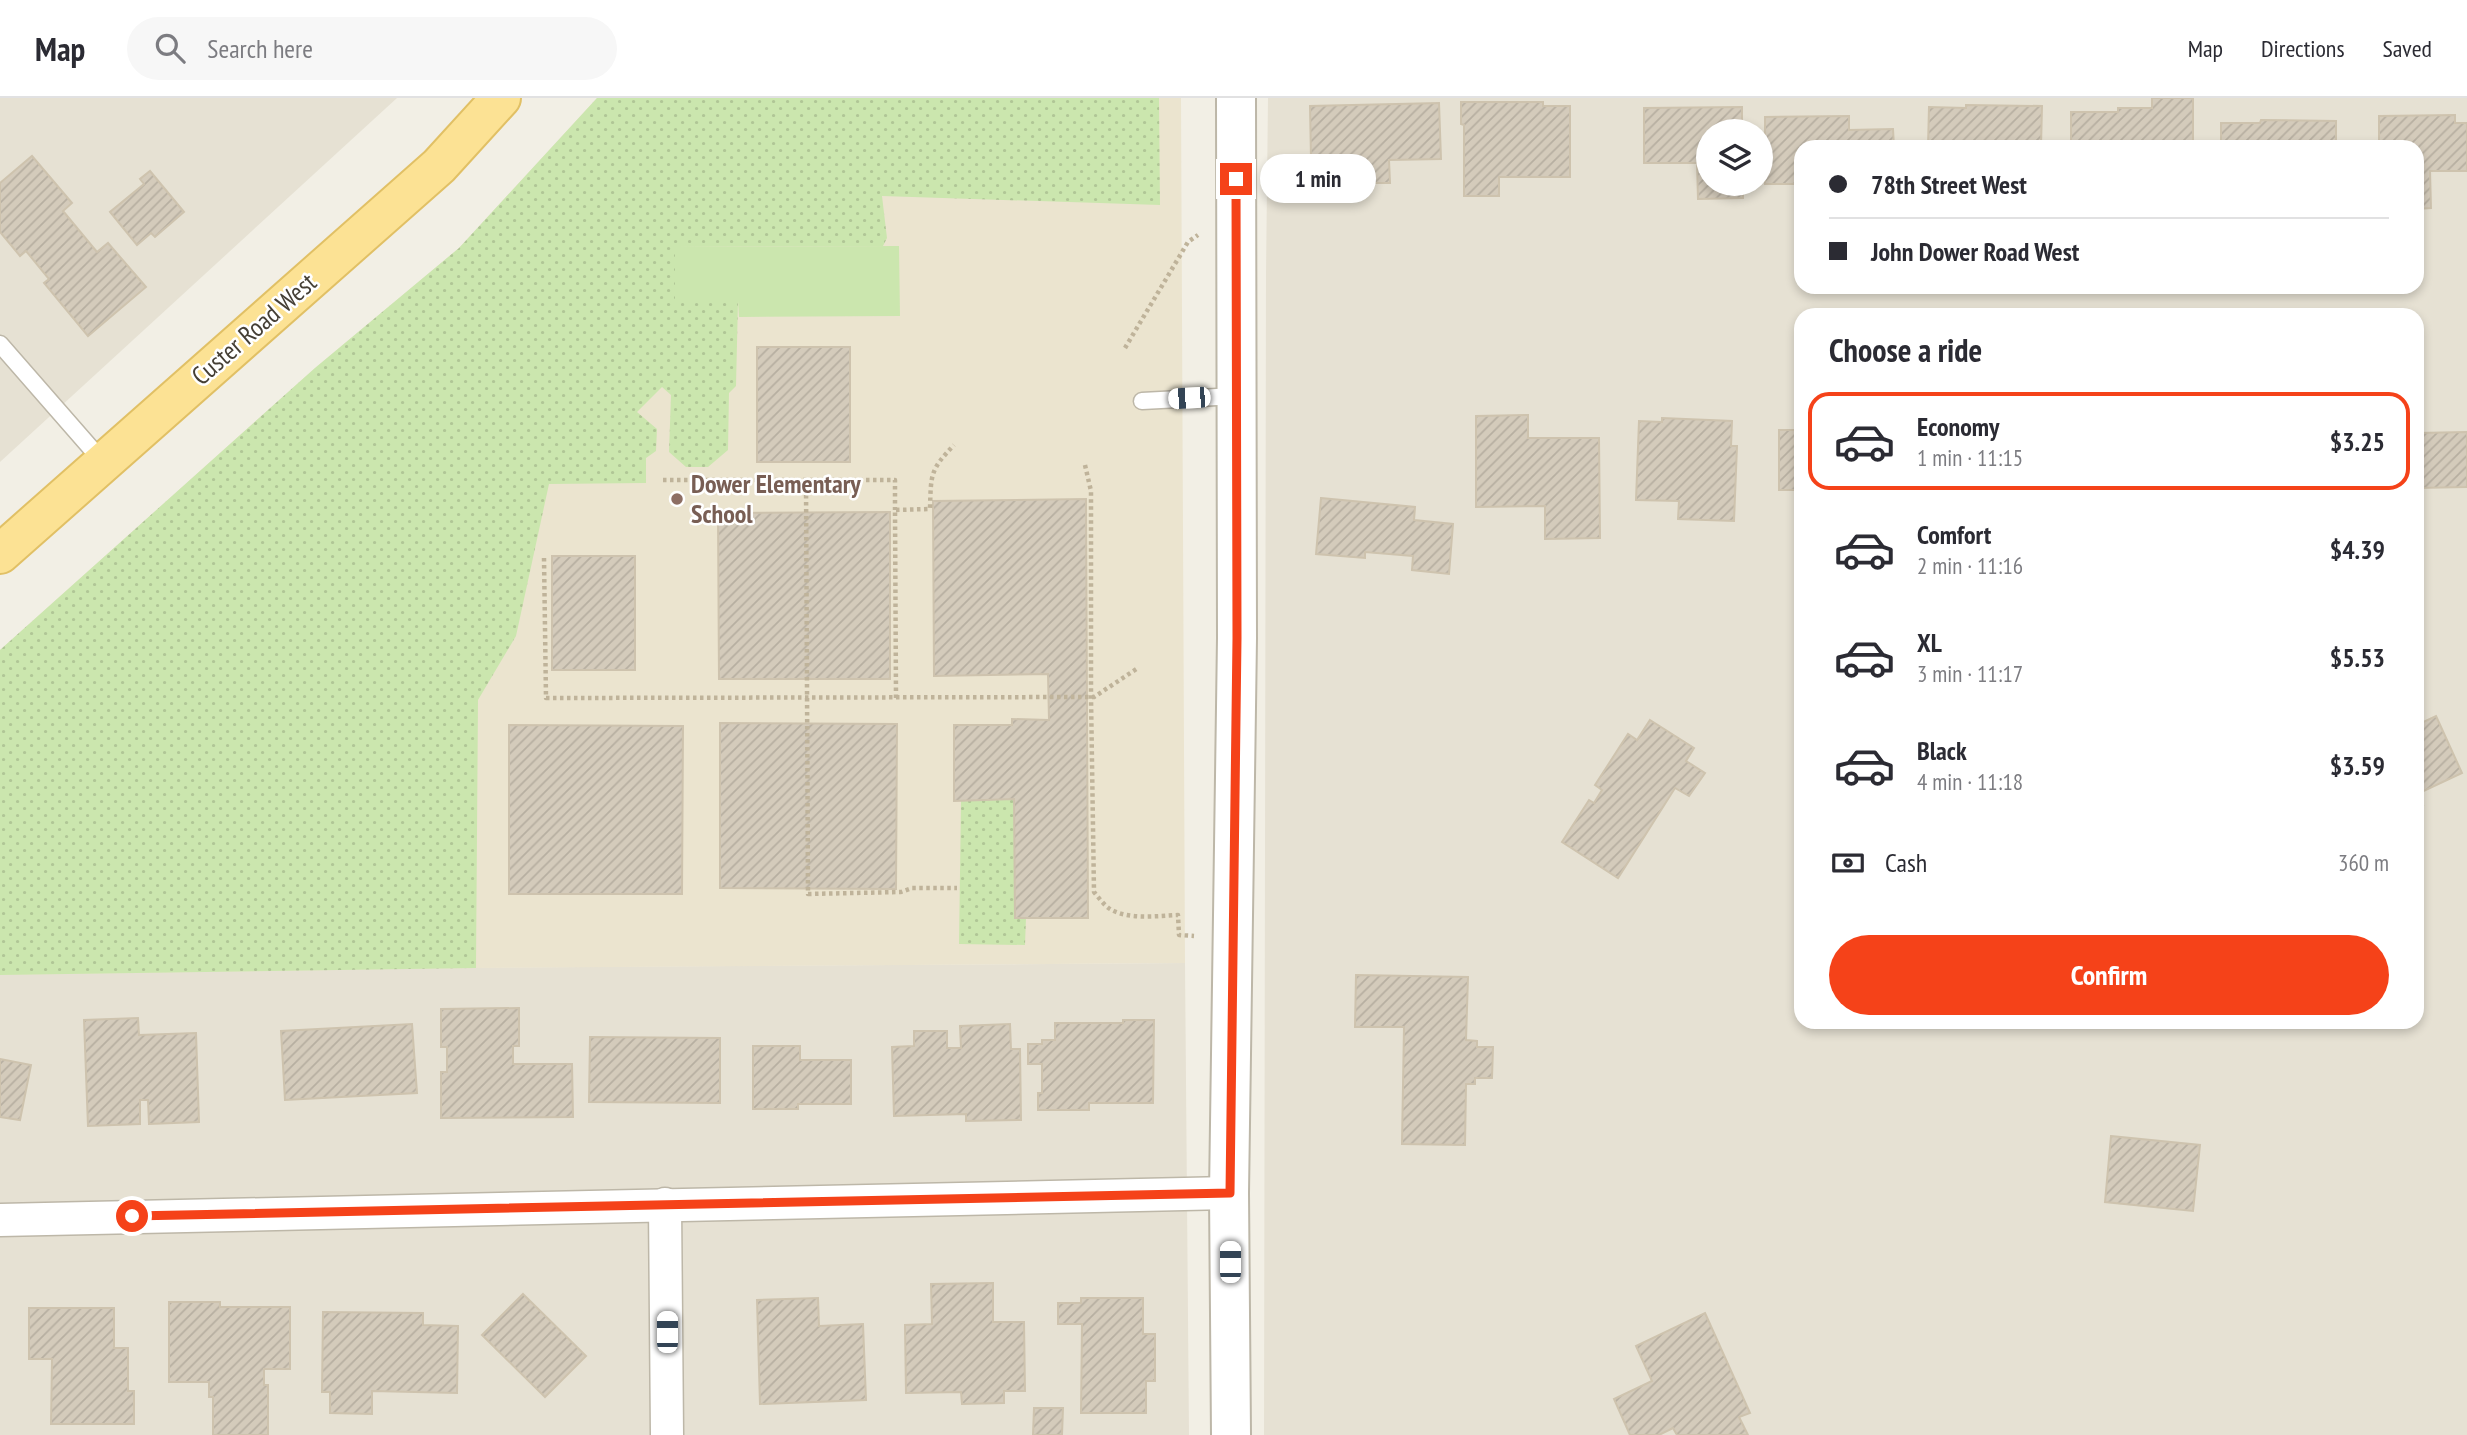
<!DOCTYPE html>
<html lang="en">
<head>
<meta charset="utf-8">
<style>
  :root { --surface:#fff; --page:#f7f7f7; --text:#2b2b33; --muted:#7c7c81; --line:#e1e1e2; --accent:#f54219 }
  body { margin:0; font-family:"PT Sans Narrow",sans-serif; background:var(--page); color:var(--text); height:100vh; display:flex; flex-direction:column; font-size:26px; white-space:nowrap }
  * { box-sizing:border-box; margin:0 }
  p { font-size:23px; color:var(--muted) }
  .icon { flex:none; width:38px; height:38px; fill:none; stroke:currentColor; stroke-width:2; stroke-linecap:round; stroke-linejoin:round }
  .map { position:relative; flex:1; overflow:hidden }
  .sheet { position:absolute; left:1794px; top:210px; width:630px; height:721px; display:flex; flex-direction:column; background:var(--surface); border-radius:21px; box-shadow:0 4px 10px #0003 }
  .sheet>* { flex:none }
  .banner { position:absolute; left:1794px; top:42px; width:630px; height:154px; border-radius:21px; box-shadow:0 4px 10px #0003; display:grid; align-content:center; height:154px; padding:0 35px; background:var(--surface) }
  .fabs { position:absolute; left:1696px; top:21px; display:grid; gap:14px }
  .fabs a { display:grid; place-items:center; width:77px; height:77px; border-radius:50%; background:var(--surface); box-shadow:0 4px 10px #0003; font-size:35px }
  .end { position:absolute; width:32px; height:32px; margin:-16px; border:9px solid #f54219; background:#fff; box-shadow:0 0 0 4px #fff }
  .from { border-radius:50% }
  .bubble { position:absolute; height:49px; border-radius:24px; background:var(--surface); box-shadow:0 4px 10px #0003; font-size:23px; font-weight:800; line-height:49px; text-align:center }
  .car { position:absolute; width:21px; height:42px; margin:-21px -10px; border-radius:9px; box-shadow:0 0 5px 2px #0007; background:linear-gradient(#fff 24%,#345 0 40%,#fff 0 76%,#345 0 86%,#fff 0) }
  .banner b { display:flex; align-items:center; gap:24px; height:66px; font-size:26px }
  .banner b+b { border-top:2px solid var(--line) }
  .banner i { width:18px; height:18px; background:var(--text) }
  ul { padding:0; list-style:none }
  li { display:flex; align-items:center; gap:21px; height:98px; margin:0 14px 10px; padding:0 21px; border:4px solid transparent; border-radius:21px }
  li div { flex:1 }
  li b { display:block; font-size:26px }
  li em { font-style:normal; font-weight:800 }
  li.selected { border-color:var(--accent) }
  li>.icon { width:63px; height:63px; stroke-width:1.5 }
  h2 { padding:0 35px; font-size:32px; line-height:84px }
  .pay { display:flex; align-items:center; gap:18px; height:77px; padding:0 35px; font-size:26px }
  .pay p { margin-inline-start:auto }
  .action { display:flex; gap:14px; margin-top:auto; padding:14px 35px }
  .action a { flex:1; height:80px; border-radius:42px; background:var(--accent); color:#fff; font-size:28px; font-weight:800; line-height:80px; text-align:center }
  header { display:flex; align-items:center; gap:42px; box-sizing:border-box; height:98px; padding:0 35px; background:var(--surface); border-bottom:2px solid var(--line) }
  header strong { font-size:33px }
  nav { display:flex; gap:38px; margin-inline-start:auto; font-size:24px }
  .search { width:490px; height:63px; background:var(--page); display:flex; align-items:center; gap:18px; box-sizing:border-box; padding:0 24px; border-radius:38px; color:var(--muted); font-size:26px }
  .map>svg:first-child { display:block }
  .residential { fill:#e6e1d3; fill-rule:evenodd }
  .education { fill:#ebe4cf }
  .park { fill:url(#park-dots) }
  .garden { fill:#cbe6ae }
  .building { fill:url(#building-hatch); stroke:#cec3ae; stroke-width:2 }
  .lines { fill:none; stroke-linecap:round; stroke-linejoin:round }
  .service-casing { stroke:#bdb7a8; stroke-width:19 }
  .minor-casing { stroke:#bdb7a8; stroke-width:35 }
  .tertiary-casing { stroke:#bdb7a8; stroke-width:42 }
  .primary-casing { stroke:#e1c065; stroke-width:42 }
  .path { stroke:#bfb39a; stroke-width:4.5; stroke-dasharray:3.5 3.5; stroke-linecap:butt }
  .service { stroke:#fff; stroke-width:16 }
  .minor { stroke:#fff; stroke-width:32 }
  .tertiary { stroke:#fff; stroke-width:38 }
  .primary { stroke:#fce294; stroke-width:38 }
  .route { stroke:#f54219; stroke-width:9 }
  .education-dot { fill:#8d6e63; stroke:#fff; stroke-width:2.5 }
  .labels { text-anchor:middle; stroke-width:5; stroke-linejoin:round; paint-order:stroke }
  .street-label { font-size:26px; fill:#453f35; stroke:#fff }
  .education-label { font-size:26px; font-weight:bold; fill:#785e54; stroke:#fff; text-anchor:start }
</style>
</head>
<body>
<header>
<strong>Map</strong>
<div class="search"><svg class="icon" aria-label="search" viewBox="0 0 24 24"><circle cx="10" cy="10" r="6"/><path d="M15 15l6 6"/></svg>Search here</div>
<nav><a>Map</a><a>Directions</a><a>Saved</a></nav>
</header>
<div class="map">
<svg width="2467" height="1337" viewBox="0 0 2467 1337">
  <defs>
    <pattern id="park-dots" width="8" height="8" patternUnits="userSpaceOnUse" patternTransform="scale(1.75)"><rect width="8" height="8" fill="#cbe6ae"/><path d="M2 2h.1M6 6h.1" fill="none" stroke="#b0c696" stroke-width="1.8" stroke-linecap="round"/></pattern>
    <pattern id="building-hatch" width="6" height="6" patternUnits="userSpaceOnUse" patternTransform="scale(1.75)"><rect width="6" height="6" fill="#d4cbbb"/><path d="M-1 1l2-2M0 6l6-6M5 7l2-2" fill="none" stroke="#b7afa1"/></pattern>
  </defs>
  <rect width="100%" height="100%" fill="#f2efe5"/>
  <g class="residential">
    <path d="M0 0H397L0 364Z"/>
    <path d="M1268 0H2467V1337H1264L1266 176ZM1708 33H1760V86H1708ZM1801 49H2417V189H1801ZM1801 217H2417V924H1801Z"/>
    <path d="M1185 865 1189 1337H0V873Z"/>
  </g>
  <path class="education" d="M597 0H1181L1185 865 476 870 0 877V552L315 270 459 150Z"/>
  <g class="park">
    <path d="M597 0H1159L1160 107 882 98 887 140 883 148 675 149 738 203 736 288 729 295 728 352 708 369H686L669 354 671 297 662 289 637 314 657 331 656 353 646 360V385L549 386 516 538 478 602 476 870 0 877V552L315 270 459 150Z"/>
    <path d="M1014 701 1015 820H1026L1025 847 959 846 961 703Z"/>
  </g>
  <path class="garden" d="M899 148 900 218 739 219 738 203H675V149Z"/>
  <g class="building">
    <path d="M2152 0H2193V49H2071V14H2118V10H2152Z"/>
    <path d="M1461 4H1543V8H1570V79H1499V98H1464V27L1461 26Z"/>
    <path d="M1439 5 1441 61 1389 62 1390 85H1350V59L1311 60 1310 8Z"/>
    <path d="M1966 7 2042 8 2041 49H1928L1929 9 1966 10Z"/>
    <path d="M1742 9V33H1708V86H1743V100L1698 101 1697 65H1644V10Z"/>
    <path d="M2455 17V25H2467V73H2430L2431 110 2417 111V49H2379V18Z"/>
    <path d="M1849 18V32L1893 31 1894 49H1801V86H1765V19Z"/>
    <path d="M2261 22 2336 23V49H2221V25H2260Z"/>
    <path d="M32 58 72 105 63 113 97 154 108 145 146 189 88 238 44 185 49 181 26 153 20 158 0 134V85Z"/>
    <path d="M150 73 184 114 155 139 151 135 137 147 110 114 144 86 140 81Z"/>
    <rect x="757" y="249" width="93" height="115"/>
    <path d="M1528 317V340H1599L1600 440 1545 441V408L1476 409V318Z"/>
    <path d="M1662 320 1732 323 1731 348H1737L1734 423 1678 421 1679 403 1636 402 1639 323 1662 324Z"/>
    <rect x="1779" y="332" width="22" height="60"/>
    <path d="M2467 334V389L2417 390V335Z"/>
    <path d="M1321 400 1415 409 1414 422 1453 426 1449 476 1412 472 1413 458 1365 454V460L1316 456Z"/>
    <path d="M1086 401 1088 820H1015L1014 701 954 703V627H1012V621L1049 622 1048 576 934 578 933 403Z"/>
    <path d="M890 414V581H719L718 415Z"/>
    <rect x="552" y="458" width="83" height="114"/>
    <path d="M2436 618 2462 675 2417 696 2423 707 2417 710V627Z"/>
    <path d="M1650 622 1694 650 1686 663 1705 675 1689 698 1675 690 1618 780 1562 744 1589 702 1594 705 1602 692 1595 687 1628 636 1637 642Z"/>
    <path d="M720 625 897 626 896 791 720 790Z"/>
    <path d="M509 627 683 628 682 796H509Z"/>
    <path d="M1356 877 1468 879 1466 942 1477 943V949H1493L1492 980H1475V986H1466L1465 1047 1402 1046 1404 929H1355Z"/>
    <path d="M519 910V948H513V966H572L573 1019 441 1020V974H447V949H441V911Z"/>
    <path d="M138 920 139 937 196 935 199 1024 149 1026 148 1002H140V1026L88 1028 84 922Z"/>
    <path d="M1123 922H1154L1153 1005H1089V1012H1038V995H1042V966H1028V946H1042V942H1055V925H1123Z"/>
    <path d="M412 926 417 995 285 1002 281 933Z"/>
    <path d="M1010 926 1011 951H1020L1021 1022 966 1023V1016L894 1018 892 949 914 948V933H947V950H961L960 928Z"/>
    <path d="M590 939 720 940V1005L589 1004Z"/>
    <path d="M753 948H800V962H851V1006H798V1011H753Z"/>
    <path d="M0 961 31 967 20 1022 0 1019Z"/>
    <path d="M2111 1038 2200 1047 2193 1113 2105 1104Z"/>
    <path d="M993 1185V1224H1024L1025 1293H1004V1305L962 1306 961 1294 906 1295 905 1227 932 1226 931 1186Z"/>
    <path d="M523 1196 586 1258 545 1299 482 1237Z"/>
    <path d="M818 1200 819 1228 863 1226 866 1302 760 1306 757 1202Z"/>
    <path d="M1081 1200H1143V1236H1155V1283H1146V1315H1081L1082 1226H1058V1205H1081Z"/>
    <path d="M169 1204H220V1209H290V1271H264V1287H268V1337H213V1299H209V1284H169Z"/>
    <path d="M29 1210H114V1250H128V1293H134V1326H51L52 1261H29Z"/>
    <path d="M323 1214 423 1215V1227L458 1228 457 1295 372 1293V1316L330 1315V1294H322Z"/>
    <path d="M1705 1215 1750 1315 1739 1319 1748 1337H1677L1673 1330 1659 1337H1630L1614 1301 1652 1283 1636 1248Z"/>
    <path d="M1034 1310H1063L1062 1337H1033Z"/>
  </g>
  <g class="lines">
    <defs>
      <g id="service">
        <path d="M0 246 103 364"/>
        <path d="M1142 303 1236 298"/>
      </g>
      <g id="minor">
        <path d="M665 1106 667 1337"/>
        <path d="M0 1122 1229 1095"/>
      </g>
      <path id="tertiary" d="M1231 1337 1229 1095 1237 540 1236 0"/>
      <path id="primary" d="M0 456 439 68 501 0"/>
    </defs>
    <use href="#service" class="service-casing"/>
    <use href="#minor" class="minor-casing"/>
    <use href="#tertiary" class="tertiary-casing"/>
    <use href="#primary" class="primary-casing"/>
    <g class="path">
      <path d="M1125 250 1188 144 1198 137"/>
      <path d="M1085 367 1091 393V599L1094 794C1099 800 1104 807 1110 811 1128 822 1158 818 1178 817L1179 837 1194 838"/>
      <path d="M663 382H895V412"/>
      <path d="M806 383 808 796 901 794 912 790H957"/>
      <path d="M544 460 546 600 1094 599 1138 570"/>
      <path d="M896 600 895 412 930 411C931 376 930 372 954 347"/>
    </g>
    <use href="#service" class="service"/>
    <use href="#minor" class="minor"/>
    <use href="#tertiary" class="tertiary"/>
    <use href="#primary" class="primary"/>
  </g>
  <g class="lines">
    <path class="route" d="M132 1118 1230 1095 1237 540 1236 81"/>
  </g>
  <circle class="education-dot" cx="677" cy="401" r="7"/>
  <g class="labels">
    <g class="street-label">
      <text transform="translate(254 231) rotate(-41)" y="9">Custer Road West</text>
    </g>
    <g class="education-label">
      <text x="691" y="395">Dower Elementary<tspan x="691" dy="30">School</tspan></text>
    </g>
  </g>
</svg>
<div class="fabs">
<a><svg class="icon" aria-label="layers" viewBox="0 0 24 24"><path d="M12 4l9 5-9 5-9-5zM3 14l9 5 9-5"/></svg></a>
</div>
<i class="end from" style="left:132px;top:1118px"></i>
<i class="end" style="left:1236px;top:81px"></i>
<div class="bubble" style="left:1260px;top:56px;width:116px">1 min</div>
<i class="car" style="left:1189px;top:300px;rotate:267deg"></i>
<i class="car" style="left:1230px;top:1164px;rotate:0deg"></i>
<i class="car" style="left:667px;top:1234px;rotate:0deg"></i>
<div class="banner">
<b><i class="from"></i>78th Street West</b>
<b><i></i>John Dower Road West</b>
</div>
<section class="sheet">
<h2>Choose a ride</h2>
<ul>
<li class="selected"><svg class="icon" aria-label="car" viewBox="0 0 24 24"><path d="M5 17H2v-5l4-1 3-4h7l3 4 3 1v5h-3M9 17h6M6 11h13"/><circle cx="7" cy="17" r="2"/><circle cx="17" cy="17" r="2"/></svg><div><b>Economy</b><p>1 min · 11:15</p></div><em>$3.25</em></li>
<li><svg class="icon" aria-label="car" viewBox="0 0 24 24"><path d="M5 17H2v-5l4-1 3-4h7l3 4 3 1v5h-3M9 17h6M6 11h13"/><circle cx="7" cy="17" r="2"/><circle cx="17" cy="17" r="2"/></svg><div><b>Comfort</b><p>2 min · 11:16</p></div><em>$4.39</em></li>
<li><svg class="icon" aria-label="car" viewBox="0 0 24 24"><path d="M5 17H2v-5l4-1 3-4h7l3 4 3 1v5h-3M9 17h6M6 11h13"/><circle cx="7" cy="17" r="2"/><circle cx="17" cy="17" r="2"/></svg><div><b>XL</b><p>3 min · 11:17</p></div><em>$5.53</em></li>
<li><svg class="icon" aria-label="car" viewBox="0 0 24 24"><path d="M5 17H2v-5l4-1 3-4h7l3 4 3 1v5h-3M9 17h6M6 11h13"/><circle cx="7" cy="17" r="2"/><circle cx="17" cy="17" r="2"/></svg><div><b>Black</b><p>4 min · 11:18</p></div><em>$3.59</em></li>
</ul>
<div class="pay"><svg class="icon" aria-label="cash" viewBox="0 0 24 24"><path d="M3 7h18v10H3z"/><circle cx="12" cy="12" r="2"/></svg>Cash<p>360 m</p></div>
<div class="action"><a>Confirm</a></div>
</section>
</div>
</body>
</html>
